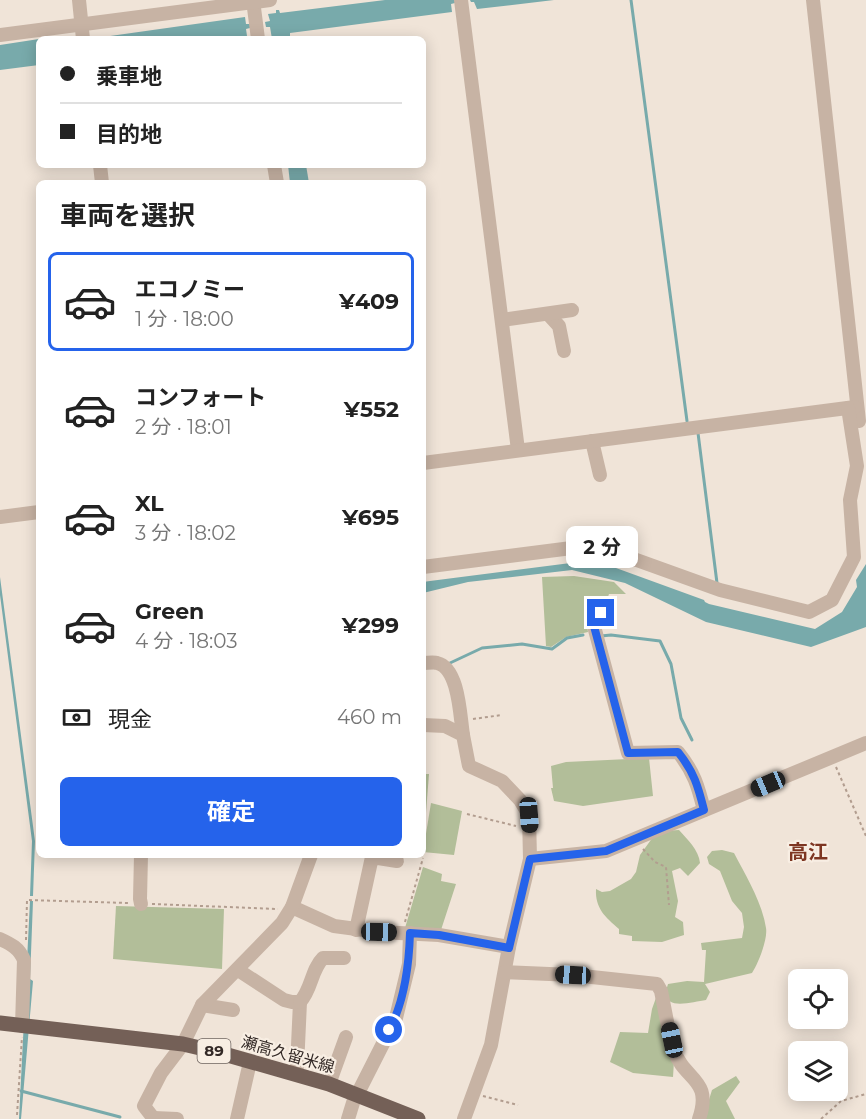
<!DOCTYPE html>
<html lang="ja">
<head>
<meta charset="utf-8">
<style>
  :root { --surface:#fff; --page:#f2f2f2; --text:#222; --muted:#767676; --line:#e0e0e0; --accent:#2563eb }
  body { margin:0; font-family:Montserrat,"Noto Sans JP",sans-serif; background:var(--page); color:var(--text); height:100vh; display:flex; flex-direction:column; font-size:22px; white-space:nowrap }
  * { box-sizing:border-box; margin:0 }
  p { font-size:20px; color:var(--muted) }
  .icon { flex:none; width:33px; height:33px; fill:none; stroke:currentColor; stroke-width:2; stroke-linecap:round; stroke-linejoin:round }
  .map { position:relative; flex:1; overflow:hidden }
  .drawer { position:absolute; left:36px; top:180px; width:390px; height:678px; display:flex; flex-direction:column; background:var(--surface); border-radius:9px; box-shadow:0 3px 15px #0003 }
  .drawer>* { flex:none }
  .top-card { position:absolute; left:36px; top:36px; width:390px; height:132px; border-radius:9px; box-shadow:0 3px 15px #0003; display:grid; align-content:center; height:132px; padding:0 24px; background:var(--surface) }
  .controls { position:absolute; left:788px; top:969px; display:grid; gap:12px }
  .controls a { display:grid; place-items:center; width:60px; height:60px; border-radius:9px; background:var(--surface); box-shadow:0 3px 15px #0003; font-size:30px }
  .end { position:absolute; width:27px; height:27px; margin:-14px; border:8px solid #2563eb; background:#fff; box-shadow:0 0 0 3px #fff }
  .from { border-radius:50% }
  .bubble { position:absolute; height:42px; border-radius:9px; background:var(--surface); box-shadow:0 3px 15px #0003; font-size:20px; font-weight:700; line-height:42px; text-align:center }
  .car { position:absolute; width:18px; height:36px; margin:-18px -9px; border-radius:8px; box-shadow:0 0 4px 2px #0007; background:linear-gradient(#222 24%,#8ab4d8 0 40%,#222 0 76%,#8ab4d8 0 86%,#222 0) }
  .top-card b { display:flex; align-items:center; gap:21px; height:57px; font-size:22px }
  .top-card b+b { border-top:2px solid var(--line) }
  .top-card i { width:15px; height:15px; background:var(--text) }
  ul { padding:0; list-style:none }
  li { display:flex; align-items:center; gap:18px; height:99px; margin:0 12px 9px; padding:0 12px; border:3px solid transparent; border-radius:9px }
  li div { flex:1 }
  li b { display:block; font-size:22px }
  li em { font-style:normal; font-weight:700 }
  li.on { border-color:var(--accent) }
  li>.icon { width:54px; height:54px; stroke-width:1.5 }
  h2 { padding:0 24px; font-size:27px; line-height:72px }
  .pay { display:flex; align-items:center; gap:15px; height:66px; padding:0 24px; font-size:22px }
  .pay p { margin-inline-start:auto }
  .cta { display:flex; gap:12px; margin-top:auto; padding:12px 24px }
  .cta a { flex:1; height:69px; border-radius:9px; background:var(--accent); color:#fff; font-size:24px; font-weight:700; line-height:69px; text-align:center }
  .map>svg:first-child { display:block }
  .green { fill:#b2be99 }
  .water { fill:#78aaab }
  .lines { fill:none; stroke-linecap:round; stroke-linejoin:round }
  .stream { stroke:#78aaab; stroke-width:3 }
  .path { stroke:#b29d8f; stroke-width:2; stroke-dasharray:3 3; stroke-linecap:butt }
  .minor { stroke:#c7b3a4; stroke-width:14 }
  .major { stroke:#746057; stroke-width:15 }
  .route { stroke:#2563eb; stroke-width:8 }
  .labels { text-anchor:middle; stroke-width:4.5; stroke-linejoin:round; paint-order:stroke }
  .shield { fill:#f8eee3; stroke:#6e645f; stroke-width:1.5 }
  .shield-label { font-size:15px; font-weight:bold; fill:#332926 }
  .street-label { font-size:16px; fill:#332926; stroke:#f8eee3 }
  .quarter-label { font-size:20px; font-weight:bold; fill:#7e3622; stroke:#f8eee3 }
</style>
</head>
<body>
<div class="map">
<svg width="866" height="1119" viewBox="0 0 866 1119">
  <rect width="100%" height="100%" fill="#f0e4d8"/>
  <g class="green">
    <path d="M574 576 614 582 626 594H609L604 608 584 606 588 632 566 637 551 647 546 646 542 577Z"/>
    <path d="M649 758 653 796 583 806 554 801 551 788H553L551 766 566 762Z"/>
    <path d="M423 774H429L424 838 423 837Z"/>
    <path d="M431 803 462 811 454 855 423 852Z"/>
    <path d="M679 830C687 839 699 850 700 863L688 876 680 868 672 871 678 901 675 917 683 922 684 935 662 942 632 941V936L619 934V929C605 917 595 908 596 889L602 892 610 891 631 879 636 872 640 855 653 837 664 831Z"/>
    <path d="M722 850 734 853C746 876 762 902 766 928 768 939 758 964 752 973L705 984 710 992 706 1000C691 1002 658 1013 668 984L687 981 704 982 706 950H702L701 943 742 938 744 927 742 913 732 901 720 871 709 864 707 857 712 851Z"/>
    <path d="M423 867 442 874 441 881 456 884 440 933 405 928Z"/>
    <path d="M116 906 224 909 222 969 113 959Z"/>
    <path d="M657 995 674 1061 673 1077 633 1073 610 1062 620 1032 648 1033 652 1009Z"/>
    <path d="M736 1076 740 1082 726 1101 735 1119H703L712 1090Z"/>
  </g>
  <g class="water">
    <path d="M385 0H455V3L451 4 452 12 290 33V39H272L270 27H266L265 22 270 21 268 14 276 13V10H279L280 13Z"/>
    <path d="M470 0H554L477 9 474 2H471Z"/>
    <path d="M245 17 246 24H250V28L246 29 247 36 227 39 96 38Z"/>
    <path d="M39 39V65L0 70V45Z"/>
    <path d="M288 165H306L309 183H290Z"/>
    <path d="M594 560 704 600 705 602 709 604 815 629 842 612 857 587 856 580 866 564V627L811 647 706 622 625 583 572 570 468 582 423 593V582L430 581Z"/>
    <path d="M0 577 35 841 33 896H30L32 841 0 595Z"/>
    <path d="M30 901H33L30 979 33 981 21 1119H19Z"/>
  </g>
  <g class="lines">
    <g class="stream">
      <path d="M631 0 687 421"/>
      <path d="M698 433 717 583"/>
      <path d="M601 636 611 635 660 641 671 664 681 718 692 740"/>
      <path d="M450 663 482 648 522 644 552 649 567 638 583 635"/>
      <path d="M21 1091 120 1117"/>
    </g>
    <g class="path">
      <path d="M473 719 502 715"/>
      <path d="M836 767 866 836"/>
      <path d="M467 814 516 826"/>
      <path d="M643 849 655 862 666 867 669 905"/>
      <path d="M152 904 278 909"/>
      <path d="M405 922 423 858"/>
      <path d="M26 940 27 900 128 903"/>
      <path d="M483 1096 518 1105"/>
      <path d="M17 1115 22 1037"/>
      <path d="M821 1119 841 1101 866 1094"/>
    </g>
    <g class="minor">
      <path d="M79 0 83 39"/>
      <path d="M253 0 258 39"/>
      <path d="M461 0 518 450"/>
      <path d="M813 0 859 421"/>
      <path d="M0 35 270 0"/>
      <path d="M100 165 102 183"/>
      <path d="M274 165 277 183"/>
      <path d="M548 314 559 326 564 351"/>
      <path d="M502 320 572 310"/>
      <path d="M592 441 600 475"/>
      <path d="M423 463 855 407"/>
      <path d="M0 517 39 512"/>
      <path d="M423 567 595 545 720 590 809 612 832 600 854 557 850 500 857 466 848 408"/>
      <path d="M601 613 591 615 628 753 678 752C694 772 698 786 704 810"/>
      <path d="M423 663C427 663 434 662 437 663 459 668 460 716 463 735"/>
      <path d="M423 725 445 726 463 735 469 766 502 781 520 800 529 815 530 859 509 947 491 1045 464 1119"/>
      <path d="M141 855 140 899 141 904"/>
      <path d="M530 859 606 851 866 743"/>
      <path d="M292 907 334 926 379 932 439 935 509 947"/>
      <path d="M356 930 372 857 397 861"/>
      <path d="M0 939C11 944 19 948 24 960L22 1026"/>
      <path d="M238 970 284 1000 292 1002H300L297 1067"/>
      <path d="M505 972 573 975 657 984 661 991C665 1010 668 1031 674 1050 684 1081 713 1078 699 1119"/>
      <path d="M300 1002C312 989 311 970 323 958H344"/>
      <path d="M202 1005 233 1010"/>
      <path d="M329 1084 346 1037"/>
      <path d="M360 1089 396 1018 409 964 410 933"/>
      <path d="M154 1118 177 1119"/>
      <path d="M154 1119 144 1106 161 1073 183 1044 202 1005 282 923 292 907 311 855"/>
      <path d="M237 1119 250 1062"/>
      <path d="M348 1119 356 1093"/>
    </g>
    <path class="major" d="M0 1023 183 1044 217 1052 329 1084 418 1119"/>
  </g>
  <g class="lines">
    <path class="route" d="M389 1030C405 1001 409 965 410 933L439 935 509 948 530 859 606 851 704 810C698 786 694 772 678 752L628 753 591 615 601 613"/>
  </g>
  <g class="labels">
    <rect class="shield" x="197.5" y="1039" width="33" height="24" rx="4.5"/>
    <g class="shield-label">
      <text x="214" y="1056">89</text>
    </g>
    <g class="street-label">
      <text transform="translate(288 1054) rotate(16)" y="6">瀬高久留米線</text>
    </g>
    <g class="quarter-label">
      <text x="808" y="859">高江</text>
    </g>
  </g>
</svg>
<div class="controls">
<a><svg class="icon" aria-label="locate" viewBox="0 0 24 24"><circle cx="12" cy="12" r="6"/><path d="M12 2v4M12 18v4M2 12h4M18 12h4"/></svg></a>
<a><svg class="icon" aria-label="layers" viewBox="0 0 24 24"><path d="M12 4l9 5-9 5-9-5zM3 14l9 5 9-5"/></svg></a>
</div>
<i class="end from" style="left:389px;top:1030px"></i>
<i class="end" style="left:601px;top:613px"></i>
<div class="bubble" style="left:566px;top:526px;width:72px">2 分</div>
<i class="car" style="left:768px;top:784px;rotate:247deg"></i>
<i class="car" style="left:529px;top:815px;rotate:176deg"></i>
<i class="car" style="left:379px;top:932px;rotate:91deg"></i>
<i class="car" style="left:573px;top:975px;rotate:273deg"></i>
<i class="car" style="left:672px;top:1040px;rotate:348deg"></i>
<div class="top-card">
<b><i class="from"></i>乗車地</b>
<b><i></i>目的地</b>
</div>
<section class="drawer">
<h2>車両を選択</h2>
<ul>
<li class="on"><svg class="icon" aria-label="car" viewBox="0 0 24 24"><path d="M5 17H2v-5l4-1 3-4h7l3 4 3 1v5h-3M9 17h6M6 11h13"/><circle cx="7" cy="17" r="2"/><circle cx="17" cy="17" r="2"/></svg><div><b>エコノミー</b><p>1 分 · 18:00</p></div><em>¥409</em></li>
<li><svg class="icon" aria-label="car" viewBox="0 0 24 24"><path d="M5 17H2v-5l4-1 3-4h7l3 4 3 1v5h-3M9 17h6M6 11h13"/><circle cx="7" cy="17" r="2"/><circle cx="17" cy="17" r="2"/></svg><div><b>コンフォート</b><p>2 分 · 18:01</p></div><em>¥552</em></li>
<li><svg class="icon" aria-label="car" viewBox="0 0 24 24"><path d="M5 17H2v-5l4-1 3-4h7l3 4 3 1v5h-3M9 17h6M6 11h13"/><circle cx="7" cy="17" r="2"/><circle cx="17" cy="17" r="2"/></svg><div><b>XL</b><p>3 分 · 18:02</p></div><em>¥695</em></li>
<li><svg class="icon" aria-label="car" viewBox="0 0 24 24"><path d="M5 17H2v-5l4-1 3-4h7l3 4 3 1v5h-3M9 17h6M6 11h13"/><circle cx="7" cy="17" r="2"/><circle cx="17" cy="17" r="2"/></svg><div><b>Green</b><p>4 分 · 18:03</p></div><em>¥299</em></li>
</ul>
<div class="pay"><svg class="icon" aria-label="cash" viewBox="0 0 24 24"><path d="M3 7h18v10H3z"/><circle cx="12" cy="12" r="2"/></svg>現金<p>460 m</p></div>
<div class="cta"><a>確定</a></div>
</section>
</div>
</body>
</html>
